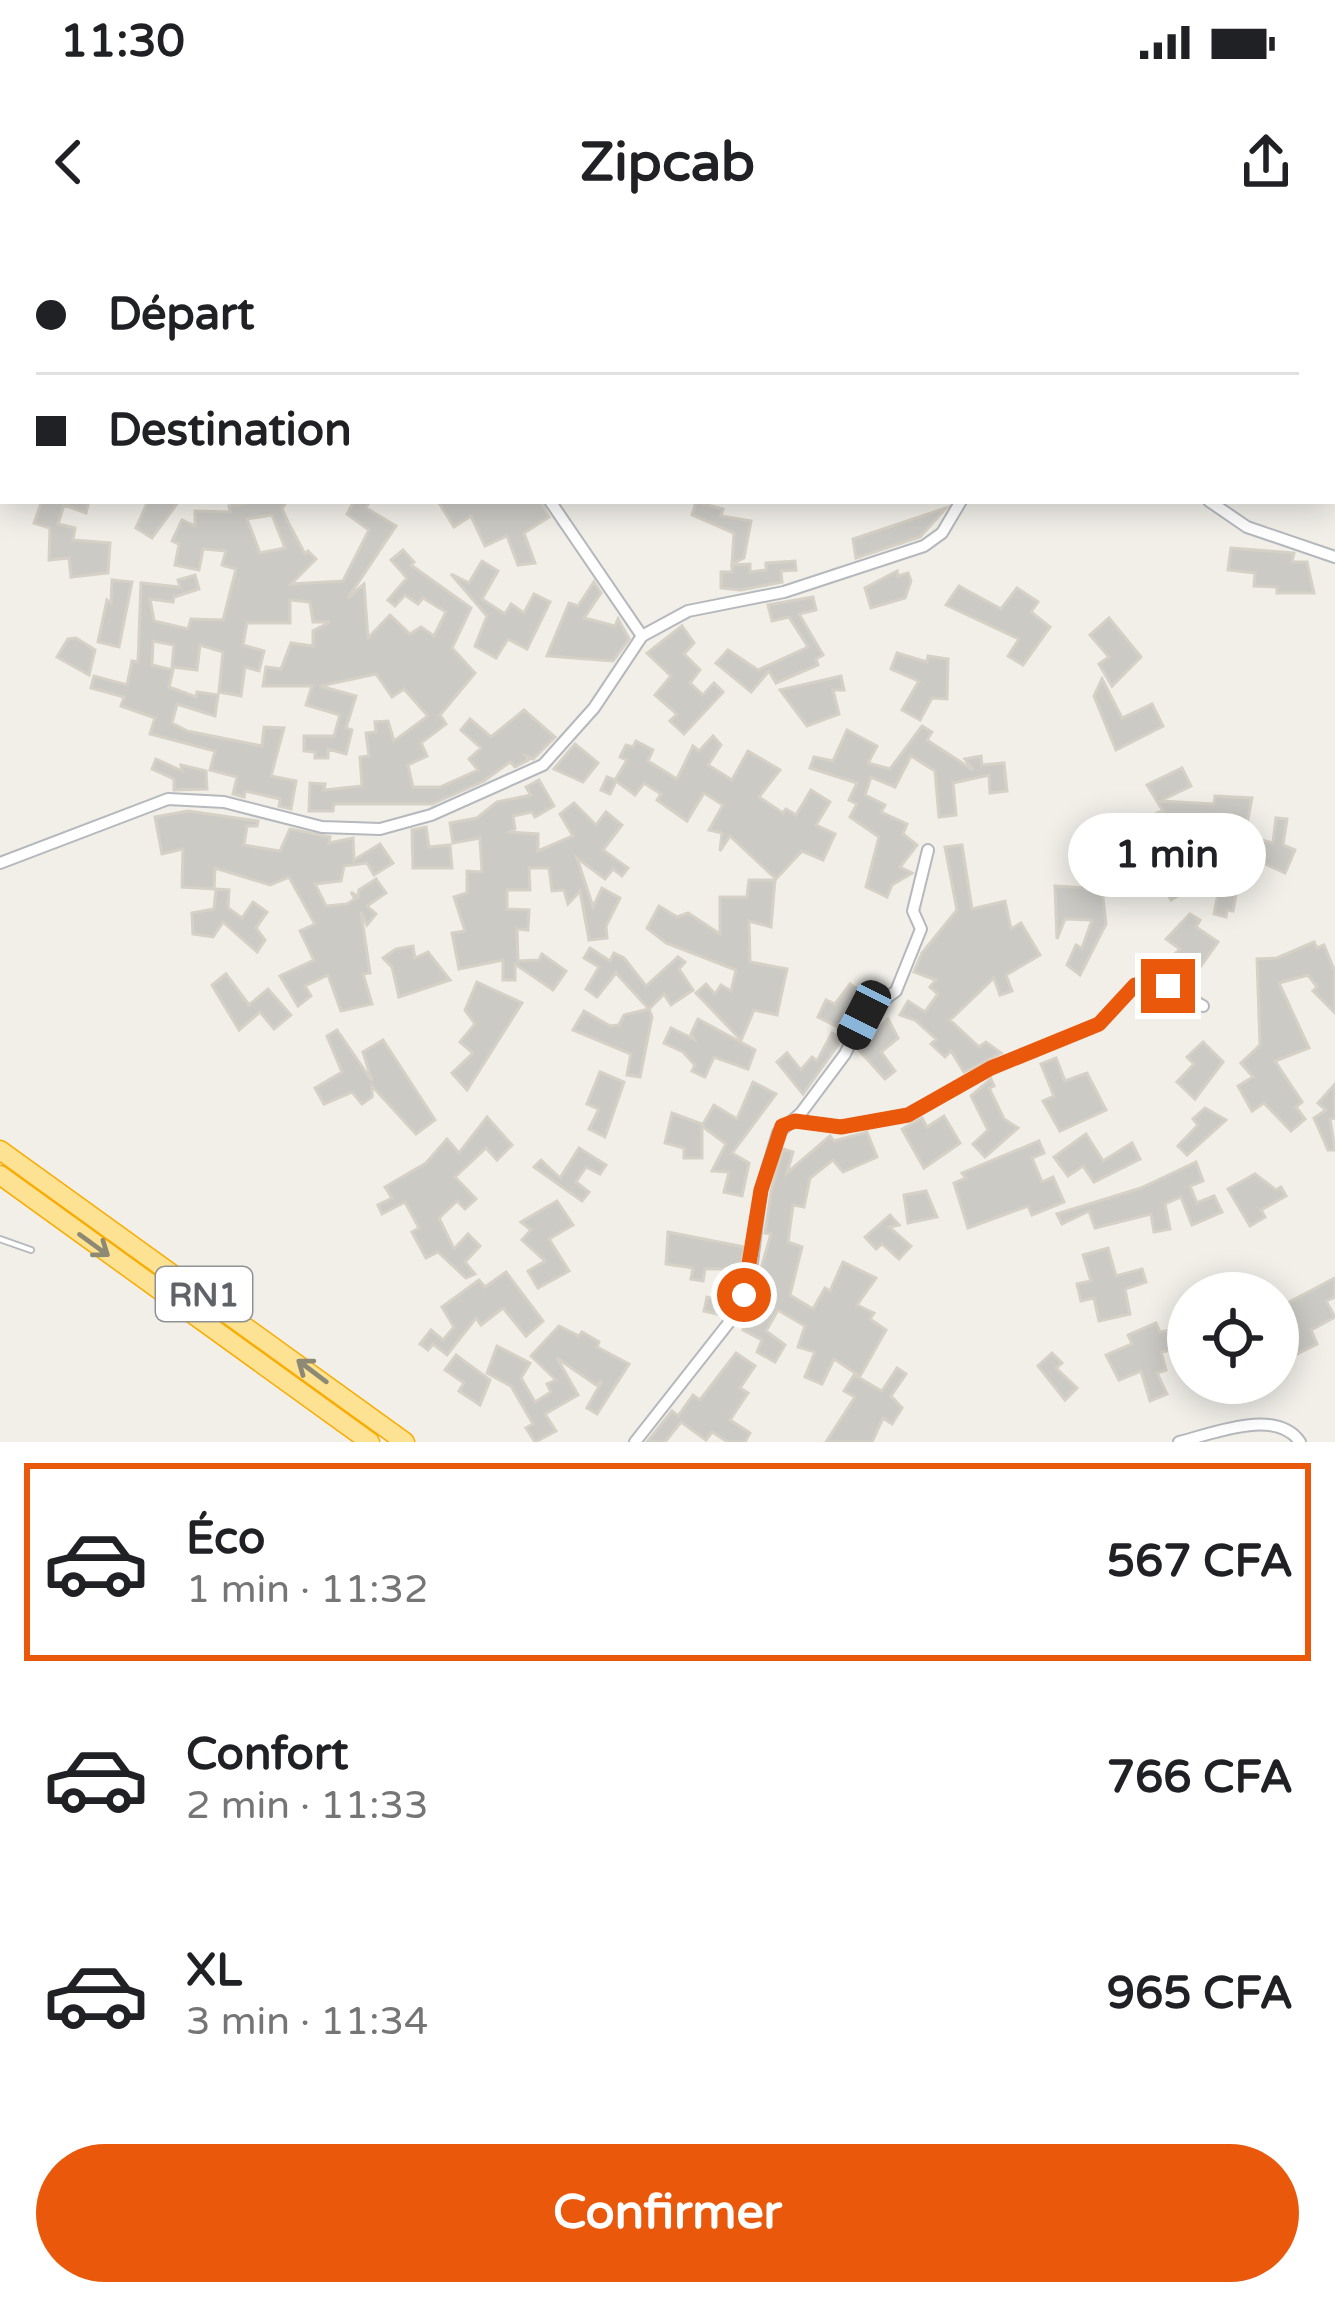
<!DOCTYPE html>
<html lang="fr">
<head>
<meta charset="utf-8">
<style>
  :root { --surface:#fff; --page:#f6f6f6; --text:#202124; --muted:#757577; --line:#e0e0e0; --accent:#ea580c }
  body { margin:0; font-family:"Varela Round",sans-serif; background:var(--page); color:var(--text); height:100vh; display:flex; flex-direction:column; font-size:45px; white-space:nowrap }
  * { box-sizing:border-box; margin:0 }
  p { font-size:39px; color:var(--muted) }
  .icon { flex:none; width:66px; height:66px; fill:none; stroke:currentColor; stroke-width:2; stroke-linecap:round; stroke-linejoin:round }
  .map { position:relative; height:1202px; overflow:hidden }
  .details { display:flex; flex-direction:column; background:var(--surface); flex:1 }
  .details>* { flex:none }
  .top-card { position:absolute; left:0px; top:0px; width:1335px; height:264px; box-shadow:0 6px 30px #0003; display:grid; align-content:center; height:264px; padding:0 36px; background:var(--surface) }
  .controls { position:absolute; left:1167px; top:1032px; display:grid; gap:24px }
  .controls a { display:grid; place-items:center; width:132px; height:132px; border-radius:50%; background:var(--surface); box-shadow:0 6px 30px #0003; font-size:60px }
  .end { position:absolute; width:54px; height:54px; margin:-27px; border:15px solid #ea580c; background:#fff; box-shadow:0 0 0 6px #fff }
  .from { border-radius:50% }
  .bubble { position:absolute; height:84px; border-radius:42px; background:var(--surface); box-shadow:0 6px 30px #0003; font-size:39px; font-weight:800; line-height:84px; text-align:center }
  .car { position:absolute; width:36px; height:72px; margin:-36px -18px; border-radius:15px; box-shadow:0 0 9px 3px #0007; background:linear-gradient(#222 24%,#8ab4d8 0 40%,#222 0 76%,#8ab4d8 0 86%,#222 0) }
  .top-card b { display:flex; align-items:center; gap:42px; height:114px; font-size:45px }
  .top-card b+b { border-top:3px solid var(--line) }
  .top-card i { width:30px; height:30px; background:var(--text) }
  ul { padding:21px 0 0; list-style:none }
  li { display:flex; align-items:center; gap:36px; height:198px; margin:0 24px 18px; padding:0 12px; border:6px solid transparent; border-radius:0px }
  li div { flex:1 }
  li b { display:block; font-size:45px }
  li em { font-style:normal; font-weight:800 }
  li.on { border-color:var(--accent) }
  li>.icon { width:108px; height:108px; stroke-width:1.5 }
  .button { display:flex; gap:24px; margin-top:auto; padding:24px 36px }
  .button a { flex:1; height:138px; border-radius:72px; background:var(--accent); color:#fff; font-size:48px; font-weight:800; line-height:138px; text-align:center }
  .status { display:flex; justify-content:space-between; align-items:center; height:84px; padding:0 60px; background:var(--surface); direction:ltr }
  .status svg { height:33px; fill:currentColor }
  header { display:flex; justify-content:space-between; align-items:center; height:156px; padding:0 36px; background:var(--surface); font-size:54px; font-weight:800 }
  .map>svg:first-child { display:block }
  .building { fill:#cccac5; stroke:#d6d1c6; stroke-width:3; fill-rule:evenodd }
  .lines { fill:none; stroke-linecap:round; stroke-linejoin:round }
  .lane-casing { stroke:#b5b8bc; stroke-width:8 }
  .street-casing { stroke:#b5b8bc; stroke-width:14 }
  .highway-casing { stroke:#f9ab00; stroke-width:21 }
  .lane { stroke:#fff; stroke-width:4.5 }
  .street { stroke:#fff; stroke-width:10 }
  .highway { stroke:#fde293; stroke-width:18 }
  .oneway { stroke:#8e8975 }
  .route { stroke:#ea580c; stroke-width:15 }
  .labels { text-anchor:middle; stroke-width:9; stroke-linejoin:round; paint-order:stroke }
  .shield { fill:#fff; stroke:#8f9295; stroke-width:3 }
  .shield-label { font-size:33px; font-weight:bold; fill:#5f6368 }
</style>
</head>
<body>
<div class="status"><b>11:30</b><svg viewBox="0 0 49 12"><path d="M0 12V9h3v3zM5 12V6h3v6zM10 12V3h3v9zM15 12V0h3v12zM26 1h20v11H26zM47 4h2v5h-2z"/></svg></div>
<header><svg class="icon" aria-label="back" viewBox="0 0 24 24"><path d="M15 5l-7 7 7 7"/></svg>Zipcab<svg class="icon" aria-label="share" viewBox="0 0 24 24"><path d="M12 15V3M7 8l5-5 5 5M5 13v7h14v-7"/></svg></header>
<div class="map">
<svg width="1335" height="1202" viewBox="0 0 1335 1202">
  <rect width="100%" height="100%" fill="#f1efe8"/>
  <g class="building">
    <path d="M42 261H89L86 273 64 265 58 284 75 288 73 300 110 303 108 333 71 337 69 318 49 320 50 288 34 283Z"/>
    <path d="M148 261H179L152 298 136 288Z"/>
    <path d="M258 261H287L282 269 288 282 305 314 308 311 316 319 291 344 343 341 369 290 347 274 354 261H370L366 268 396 286 348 358 364 344 368 398 390 375 410 394 421 387 434 396 446 372 423 358 418 364 405 355 395 366 388 360 407 338 391 320 403 310 414 322 411 325 471 368 452 408 475 433 440 475 446 484 421 503 427 516 408 525 413 547H440L478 530 469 519 481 508 461 490 470 479 491 497 524 470 555 497 533 519 526 516 528 520 515 527 510 522 484 541 432 564H334L333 571H309L310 543 325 544 324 550 362 546 360 517 369 516 366 493 376 492 375 482 388 481 394 501 428 476 404 449 392 457 376 434 320 446 356 456 346 488 352 490 346 514 328 509V518H315V512L304 511V496H334L340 475 306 465 312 446H263L266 427 281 429 291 403 313 406V391L330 382H313L310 362 290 360V383H247L243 405 264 411 259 431 245 427 241 456 219 452 223 412 200 405 197 430 172 427 174 405 153 401 152 425 173 430 169 447 196 457 197 452 218 455 215 476 177 464 172 483 187 491 262 506 264 487 284 488 271 536 296 541 291 569 279 566 280 559 245 551 244 557 233 554 237 537 210 530 215 511 150 494 155 478 121 466 124 457 91 448 94 436 127 445 132 421 138 422 141 343 180 347 178 340 195 335 199 349 174 357 173 362 150 359 154 381 188 389 191 379 223 380 236 329 222 325 226 311 203 309 199 330 175 325 179 304 172 301 182 280 195 286V271L230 272 229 266ZM272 275 285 308 260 313 247 279Z"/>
    <path d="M438 261H540L549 277 524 293 535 323 518 325 507 296 485 306 471 276 454 287Z"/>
    <path d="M696 262 723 269 721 276 751 281 744 318 732 324 734 293 692 275Z"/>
    <path d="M946 268 920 297 856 318 853 299Z"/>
    <path d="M1231 308 1294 313 1292 322H1307L1314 353H1277V347L1254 346 1255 333 1228 330Z"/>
    <path d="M482 321 498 331 482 359 505 374 511 364 524 373 534 354 550 362 527 409 508 399 496 418 475 406 487 376 451 334 469 343Z"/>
    <path d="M795 321 796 330 781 331 782 342 741 350 721 348V332H732V325L750 324V332L766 330V323Z"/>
    <path d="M897 331 898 336 908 333 911 341 905 358 871 368 865 348Z"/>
    <path d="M112 340 132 342 119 407 98 402 107 360 111 363Z"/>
    <path d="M594 342 601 353 584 378 615 386 618 379 629 399 613 421 547 416 569 363 578 366Z"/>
    <path d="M959 346 1001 369 1017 348 1038 362 1031 372 1050 387 1023 425 1008 416 1019 399 946 365Z"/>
    <path d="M813 357 816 370 799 374 823 415 816 419 818 425 776 443 769 431 751 452 716 423 728 410 758 430 808 407 789 377 772 381 768 365Z"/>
    <path d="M1109 378 1141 417 1112 446 1099 424 1109 417 1090 395Z"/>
    <path d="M682 386 694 403 684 414 700 430 690 443 703 455 714 443 723 452 684 494 670 481 677 474 655 455 671 436 647 413Z"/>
    <path d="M76 398 95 410 89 435 57 417 68 399Z"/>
    <path d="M897 413 927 422 928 416 948 419 947 459 932 458 920 480 902 470 919 441 891 429Z"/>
    <path d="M841 436 844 450H833L839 474 807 486 780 450Z"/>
    <path d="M1102 439 1122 478 1152 464 1163 486 1116 510 1094 456Z"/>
    <path d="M922 486 932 492 927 500 973 530 965 519 981 516 982 525 1004 523 1007 551 990 553 989 535 953 543 956 575 939 577 935 531 911 516 895 547 871 537 865 555 885 565 881 572 907 584 903 594 917 605 900 627 912 633 892 645 887 657 866 647 879 597 850 577 857 564 849 560 857 543 810 528 814 517 833 521 847 490 877 506 868 523 890 529Z"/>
    <path d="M713 496 721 505 708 525 732 540 748 511 780 530 759 557 783 573 786 569 796 575 811 550 830 562 816 585 835 594 823 620 802 611 776 639 730 596 720 611 722 593 709 590 723 565 704 553 687 581 657 560 661 554 644 543 635 555 616 541 610 554 601 550 607 537 615 540 627 520 620 517 626 505 633 507 636 501 653 510 648 521 677 539 693 506 699 511Z"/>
    <path d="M575 504 598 523 583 542 554 529Z"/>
    <path d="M156 519 182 531 181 525 206 531 207 549 174 550V539L152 529Z"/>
    <path d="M1182 528 1191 546 1160 561 1214 564 1215 556 1252 558 1245 595 1273 603 1276 578 1287 579 1283 605 1295 610 1285 633 1252 618 1251 628 1241 627 1233 671 1227 670 1226 677 1214 674 1220 644 1209 641 1214 634 1204 640 1184 636 1191 648 1171 660 1160 642 1183 628 1157 573 1163 571 1147 545Z"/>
    <path d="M539 540 554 566 535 577 532 572 513 576 515 589 509 592 538 594V611L573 596 560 574 574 563 596 585 606 572 622 585 603 610 628 628 622 636 613 629 605 639 577 618 593 667 602 648 620 658 606 686 607 698 589 700 580 651 568 664 564 650 552 651 549 628H529L530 650H507V669L529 670 528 690 517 689 518 721 539 720 542 714 566 731 553 750 515 724V740H503V720L459 729 452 693 465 691 454 657 467 653V631L482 632 480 598 453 603 450 583 477 578 497 562 531 555 526 547Z"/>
    <path d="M188 571 258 581 257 586H247L244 605 280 611 290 589 330 597 329 603 353 598 354 620 380 604 393 623 374 635 367 623 344 626 341 641 315 644 326 666 347 664 355 659 351 652 358 657 359 650 376 639 386 653 367 666 376 674 367 685 361 672 370 733 363 734 372 764 341 771 328 735 305 746 311 756 298 766 280 736 314 720 300 691 315 684 289 637 270 645 215 628 214 649 182 647 183 609 162 614 155 577Z"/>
    <path d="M426 587 429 607 450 605 452 628H413L412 590Z"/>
    <path d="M962 605 972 669 1005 661 1011 689 1021 683 1040 715 1006 735 1012 751 1000 755 994 738 950 780 979 807 986 802 1001 813 964 832 951 811 945 817 931 804 936 799 915 780 900 775 908 761 925 772 938 754 930 747 936 740 914 732 922 713 957 670 945 607Z"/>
    <path d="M749 640H775L771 687 749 681 750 722 787 729 777 775 754 770 741 800 696 753 706 744 715 754 721 745 731 751 736 730 666 703 647 688 659 666 677 677 688 673 720 694V657H747Z"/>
    <path d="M1055 646 1102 649 1106 684 1080 735 1067 725 1076 705 1082 708 1092 680 1065 679 1057 699Z"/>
    <path d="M216 649 229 650 228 668 242 678 253 662 267 672 256 688 265 700 257 712 223 682 213 697 193 694 192 673 214 669Z"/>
    <path d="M1190 674 1200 680 1196 687 1218 702 1201 726 1186 717 1166 736 1159 728 1180 709 1166 699Z"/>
    <path d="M1314 702 1317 708 1324 705 1335 732V773L1313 751 1317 747 1308 735 1279 743 1309 808 1275 821 1302 862 1296 867 1305 879 1291 891 1264 863 1252 871 1238 846 1253 837 1241 823 1260 805 1257 719 1277 718Z"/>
    <path d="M413 706 415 718 428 712 450 740 399 757 392 727 383 718 396 709Z"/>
    <path d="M590 708 610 721 614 713 624 718 646 746 678 717 685 722 679 729 693 750 671 765 664 754 649 769 616 733 597 757 586 749 599 727 584 718Z"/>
    <path d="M226 734 249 765 268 749 291 775 274 789 260 772 239 790 212 745Z"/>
    <path d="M477 742 522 763 467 850 452 833 473 813 460 802 475 784 465 770Z"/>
    <path d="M850 744 863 753 838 787 818 777 826 760 835 764Z"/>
    <path d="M649 769 652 777 640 837 627 835 631 814 573 790 584 771 610 786 619 785 624 775Z"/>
    <path d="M698 779 755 810 748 829 714 817 705 837 692 831 695 825 683 812 664 803 671 788 694 799 691 794Z"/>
    <path d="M888 779 898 798 881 812 895 831 885 839 858 809Z"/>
    <path d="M337 790 372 841 363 812 383 800 435 880 416 894 372 846V857L362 864 352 852 324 864 315 848 342 832 327 796Z"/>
    <path d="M832 793 842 799 803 854 777 822 787 813 801 830 812 817 817 821Z"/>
    <path d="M1203 802 1223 822 1195 859 1177 842 1194 824 1187 817Z"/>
    <path d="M1056 818 1065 841 1087 833 1106 870 1060 891 1043 861 1054 856 1041 824Z"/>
    <path d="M600 832 624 842 605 897 589 889 599 869 587 864Z"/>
    <path d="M991 839 994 846 989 848 1004 879 1018 888 985 917 973 904 988 890 971 856Z"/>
    <path d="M753 842 776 854 732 913 749 923 742 956 724 952 729 932 712 931 726 904 702 886 714 865 737 879Z"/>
    <path d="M1335 844V878L1330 879 1335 910H1328L1314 878 1326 870 1318 863Z"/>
    <path d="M1205 868 1226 880 1187 915 1178 906 1198 885 1193 879Z"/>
    <path d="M672 873 702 884V918H684V908L665 903Z"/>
    <path d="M944 876 960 903 924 928 902 889 922 878 927 887Z"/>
    <path d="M487 877 512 905 497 920 486 908 455 937 476 959 465 969 457 961 439 978 454 1009 468 994 480 1006 465 1022 475 1034 466 1038 438 1012 426 1018 412 992 419 988 405 962 382 974 378 965 392 958 385 947 426 923 447 899 459 913Z"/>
    <path d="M867 892 877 917 843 932 833 920 810 938 804 967 793 965 788 1002 802 1007 790 1055 813 1069 825 1048 830 1051 843 1022 876 1038 857 1065 874 1073 870 1079 886 1090 860 1136 834 1119 822 1144 805 1137 815 1112 798 1107 805 1086 778 1070 766 1091 785 1105 775 1122 757 1112 762 1100 743 1090 771 994 765 993 771 952 783 909 793 912 787 933 830 896 834 901Z"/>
    <path d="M1086 894 1103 921 1132 903 1140 919 1094 942 1083 926 1068 936 1054 917Z"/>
    <path d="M1039 901 1044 913 1032 918 1042 942 1053 937 1064 962 1032 975 1028 966 968 988 954 943 966 938 962 933Z"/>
    <path d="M579 908 606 925 600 934 586 927 576 942 589 952 582 961 534 927 541 920 560 938Z"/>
    <path d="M1196 922 1203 941 1190 946 1197 963 1214 956 1222 972 1192 985 1181 957 1165 964 1170 989 1154 992 1151 974 1095 988 1089 971 1062 984 1057 974 1141 948Z"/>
    <path d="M1255 934 1276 950 1281 947 1286 956 1261 970 1265 977 1250 986 1228 949Z"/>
    <path d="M926 951 937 977 908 983 904 955Z"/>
    <path d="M557 961 573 985 549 999 569 1031 538 1048 528 1031 545 1021 522 1000 531 990 521 982Z"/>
    <path d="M890 975 899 985 889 987 911 1006 899 1019 882 1004 876 1009 865 997Z"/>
    <path d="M668 992 744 1007 740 1037 729 1066 722 1075 704 1071 707 1057 730 1063 737 1029H705L703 1041 691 1039 693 1028 666 1024Z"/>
    <path d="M1108 1008 1116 1036 1142 1029 1146 1042 1125 1049 1130 1074 1099 1081 1094 1058 1081 1061 1077 1044 1091 1041 1083 1015Z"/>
    <path d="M506 1032 543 1081 526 1096 503 1068 481 1085 476 1078 447 1115 433 1104 428 1110 420 1104 431 1090 443 1100 454 1087 442 1067 479 1040 485 1047Z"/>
    <path d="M1335 1038V1057L1326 1061 1335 1077 1311 1090 1317 1104 1297 1114 1290 1099 1278 1104V1068Z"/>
    <path d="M1156 1083 1160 1092 1188 1087V1107L1161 1112 1166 1130 1157 1133 1167 1154 1150 1161 1141 1131 1119 1140 1106 1115 1132 1104 1128 1095Z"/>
    <path d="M559 1086 579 1096 582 1092 599 1102 597 1107 629 1124 597 1174 587 1168 602 1141 596 1145 557 1118 578 1155 545 1174 556 1191 535 1202 526 1188 533 1184 511 1146 487 1133 497 1106 530 1123 521 1138 535 1162 551 1152 547 1144 556 1140 531 1116Z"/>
    <path d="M736 1113 755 1126 740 1148 748 1153 730 1180 750 1193 745 1202H728L712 1192 706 1200 681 1182 665 1202H647L672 1171 678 1176 693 1155 700 1160Z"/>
    <path d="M1052 1113 1062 1123 1056 1128 1077 1148 1065 1160 1038 1126Z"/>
    <path d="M456 1115 490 1140 480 1165 459 1151 464 1143 445 1130Z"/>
    <path d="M897 1128 906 1134 891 1156 902 1168 892 1184 883 1178 872 1202H826L855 1157 844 1151 854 1135 882 1151Z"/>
  </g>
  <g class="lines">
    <defs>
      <path id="lane" d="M0 999 31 1010"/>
      <g id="street">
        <path d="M962 0 964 3"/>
        <path d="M550 261 642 396"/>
        <path d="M1209 261 1247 287 1335 317"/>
        <path d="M0 623 168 559 224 562 322 587 380 589 431 575 543 525 594 468 642 396 688 371 784 352 924 306 942 293 961 261"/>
        <path d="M795 881 841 887 907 875 991 828 1099 784 1135 745 1168 746 1203 766"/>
        <path d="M635 1202 738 1071 750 1039 761 950 778 893 801 873 845 814 864 775 896 751 921 689 913 671 928 610"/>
        <path d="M1179 1202C1212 1194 1276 1167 1300 1202"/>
      </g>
      <g id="highway">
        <path d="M0 910 405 1202"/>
        <path d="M0 935 370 1202"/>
      </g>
    </defs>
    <use href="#lane" class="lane-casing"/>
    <use href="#street" class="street-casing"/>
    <use href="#highway" class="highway-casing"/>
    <use href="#lane" class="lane"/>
    <use href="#street" class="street"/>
    <use href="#highway" class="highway"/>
  </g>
  <defs><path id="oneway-shaft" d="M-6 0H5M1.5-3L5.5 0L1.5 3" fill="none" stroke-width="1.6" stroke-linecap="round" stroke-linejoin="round" transform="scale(3)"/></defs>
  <g class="oneway">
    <use href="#oneway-shaft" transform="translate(94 1005) rotate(36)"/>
    <use href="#oneway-shaft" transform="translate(312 1131) rotate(-143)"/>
  </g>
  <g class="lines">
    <path class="route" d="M744 1055 761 950 782 886 795 881 841 887 908 875 991 828 1099 784 1135 745 1168 746"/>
  </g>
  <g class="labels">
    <rect class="shield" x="156" y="1027" width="96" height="54" rx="9"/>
    <g class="shield-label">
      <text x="204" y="1066">RN1</text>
    </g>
  </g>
</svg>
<div class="controls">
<a><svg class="icon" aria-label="locate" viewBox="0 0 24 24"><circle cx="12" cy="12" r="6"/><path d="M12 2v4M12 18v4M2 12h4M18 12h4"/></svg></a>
</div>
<i class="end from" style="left:744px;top:1055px"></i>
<i class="end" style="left:1168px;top:746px"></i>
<div class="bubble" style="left:1068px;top:573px;width:198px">1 min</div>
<i class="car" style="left:864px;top:775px;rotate:207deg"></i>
<div class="top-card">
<b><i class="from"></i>Départ</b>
<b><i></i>Destination</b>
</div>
</div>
<section class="details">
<ul>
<li class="on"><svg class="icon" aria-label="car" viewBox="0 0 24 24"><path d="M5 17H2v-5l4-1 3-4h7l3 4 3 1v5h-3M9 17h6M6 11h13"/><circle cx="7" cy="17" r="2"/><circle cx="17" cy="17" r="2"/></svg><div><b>Éco</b><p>1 min · 11:32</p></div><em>567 CFA</em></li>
<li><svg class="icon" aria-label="car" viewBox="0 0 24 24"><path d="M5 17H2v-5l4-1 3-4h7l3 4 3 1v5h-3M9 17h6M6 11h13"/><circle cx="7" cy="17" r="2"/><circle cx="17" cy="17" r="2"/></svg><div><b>Confort</b><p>2 min · 11:33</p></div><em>766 CFA</em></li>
<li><svg class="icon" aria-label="car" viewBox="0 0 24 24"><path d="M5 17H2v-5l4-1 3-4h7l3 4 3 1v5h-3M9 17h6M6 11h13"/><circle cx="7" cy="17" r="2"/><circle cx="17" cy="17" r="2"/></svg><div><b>XL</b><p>3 min · 11:34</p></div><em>965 CFA</em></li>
</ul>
<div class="button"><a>Confirmer</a></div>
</section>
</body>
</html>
